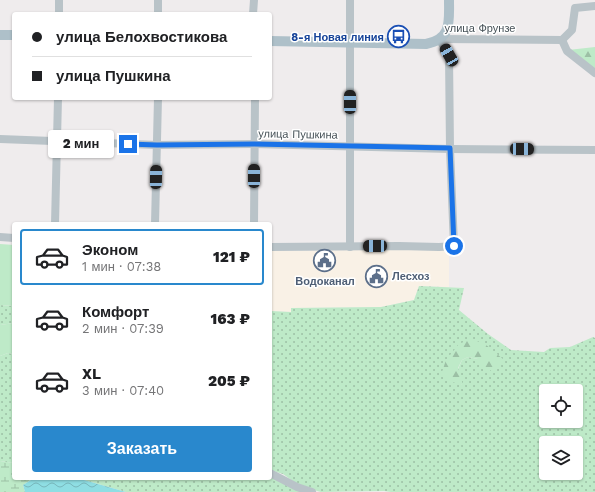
<!DOCTYPE html>
<html lang="ru">
<head>
<meta charset="utf-8">
<style>
  :root { --surface:#fff; --page:#f2f2f2; --text:#202124; --muted:#757577; --line:#e0e0e0; --accent:#2988cd }
  body { margin:0; font-family:"Work Sans",sans-serif; background:var(--page); color:var(--text); height:100vh; display:flex; flex-direction:column; font-size:15px; white-space:nowrap }
  * { box-sizing:border-box; margin:0 }
  p { font-size:13px; color:var(--muted) }
  .icon { flex:none; width:22px; height:22px; fill:none; stroke:currentColor; stroke-width:2; stroke-linecap:round; stroke-linejoin:round }
  .map { position:relative; flex:1; overflow:hidden }
  .panel { position:absolute; left:12px; top:222px; width:260px; height:258px; display:flex; flex-direction:column; background:var(--surface); border-radius:4px; box-shadow:0 1px 3px #0004 }
  .panel>* { flex:none }
  .guide { position:absolute; left:12px; top:12px; width:260px; height:88px; border-radius:4px; box-shadow:0 1px 3px #0004; display:grid; align-content:center; height:88px; padding:0 20px; background:var(--surface) }
  .buttons { position:absolute; left:539px; top:384px; display:grid; gap:8px }
  .buttons a { display:grid; place-items:center; width:44px; height:44px; border-radius:4px; background:var(--surface); box-shadow:0 1px 3px #0004; font-size:20px }
  .end { position:absolute; width:18px; height:18px; margin:-9px; border:5px solid #1a73e8; background:#fff; box-shadow:0 0 0 2px #fff }
  .from { border-radius:50% }
  .bubble { position:absolute; height:28px; border-radius:4px; background:var(--surface); box-shadow:0 1px 3px #0004; font-size:13px; font-weight:800; line-height:28px; text-align:center }
  .car { position:absolute; width:12px; height:24px; margin:-12px -6px; border-radius:5px; box-shadow:0 0 3px 1px #0007; background:linear-gradient(#222 24%,#8ab4d8 0 40%,#222 0 76%,#8ab4d8 0 86%,#222 0) }
  .guide b { display:flex; align-items:center; gap:14px; height:38px; font-size:15px }
  .guide b+b { border-top:1px solid var(--line) }
  .guide i { width:10px; height:10px; background:var(--text) }
  ul { padding:7px 0 0; list-style:none }
  li { display:flex; align-items:center; gap:12px; height:56px; margin:0 8px 6px; padding:0 12px; border:2px solid transparent; border-radius:4px }
  li div { flex:1 }
  li b { display:block; font-size:15px }
  li em { font-style:normal; font-weight:800 }
  li.current { border-color:var(--accent) }
  li>.icon { width:36px; height:36px; stroke-width:1.5 }
  .primary-button { display:flex; gap:8px; margin-top:auto; padding:8px 20px }
  .primary-button a { flex:1; height:46px; border-radius:4px; background:var(--accent); color:#fff; font-size:16px; font-weight:800; line-height:46px; text-align:center }
  .map>svg:first-child { display:block }
  .commercial { fill:#f9f1e6 }
  .grass { fill:url(#grass-dots); fill-rule:evenodd }
  .forest { fill:url(#forest-firs) }
  .wetland { fill:url(#wetland-marsh) }
  .park { fill:#beeac8 }
  .water { fill:url(#water-waves) }
  .lines { fill:none; stroke-linecap:round; stroke-linejoin:round }
  .minor { stroke:#b9c3c8; stroke-width:8 }
  .major { stroke:#aec0c9; stroke-width:10 }
  .route { stroke:#1a73e8; stroke-width:5 }
  .labels { text-anchor:middle; stroke-width:3; stroke-linejoin:round; paint-order:stroke }
  .street-label { font-size:11px; fill:#475258; stroke:#fff }
  .transit-label { font-size:11px; font-weight:bold; fill:#164399; stroke:#fff; text-anchor:end }
  .service-label { font-size:11px; font-weight:bold; fill:#4e5e75; stroke:#fff; text-anchor:start }
</style>
</head>
<body>
<div class="map">
<svg width="595" height="492" viewBox="0 0 595 492">
  <defs>
    <pattern id="grass-dots" width="8" height="8" patternUnits="userSpaceOnUse"><rect width="8" height="8" fill="#beeac8"/><path d="M2 2h.1M6 6h.1" fill="none" stroke="#9cc0a5" stroke-width="1.8" stroke-linecap="round"/></pattern>
    <pattern id="forest-firs" width="22" height="20" patternUnits="userSpaceOnUse"><rect width="22" height="20" fill="#beeac8"/><path d="M5 1l3.5 6h-7zM16 11l3.5 6h-7z" fill="#9cc0a5"/></pattern>
    <pattern id="wetland-marsh" width="20" height="14" patternUnits="userSpaceOnUse"><rect width="20" height="14" fill="#beeac8"/><path d="M1 5h8M5 5V1M11 12h8M15 12V8" fill="none" stroke="#9cc0a5"/></pattern>
    <pattern id="water-waves" width="16" height="10" patternUnits="userSpaceOnUse"><rect width="16" height="10" fill="#8fdee3"/><path d="M0 5q4-4 8 0t8 0" fill="none" stroke="#77b7bb"/></pattern>
  </defs>
  <rect width="100%" height="100%" fill="#efeced"/>
  <path class="commercial" d="M449 249V287L419 286 414 300 381 307 292 308 291 312 270 311V251Z"/>
  <g class="grass">
    <path d="M419 286 464 288 459 310 488 334 511 350 544 352 550 348 570 347 593 337 595 338V492H391L384 491 321 492 310 489 294 482 283 474 270 470V311L291 312V308L381 307 414 300ZM485 344 478 359 468 357 462 360 458 369 462 385 446 360ZM546 391H576V421H546ZM546 443H576V473H546Z"/>
    <path d="M0 305 14 306V323L0 325Z"/>
    <path d="M8 353 14 354V463L0 461V356Z"/>
    <path d="M270 476 304 492H126L77 478H270Z"/>
  </g>
  <g class="forest">
    <path d="M595 47V69L568 50Z"/>
    <path d="M471 339 485 344 504 360 487 373 478 359 468 357 462 360 458 368 463 385 445 380 442 372 446 360 459 344Z"/>
  </g>
  <path class="wetland" d="M0 461 14 463V478H34L23 485 25 492H0Z"/>
  <g class="park">
    <path d="M0 244 14 245V306L0 305Z"/>
    <path d="M14 323V354L8 353 0 356V325Z"/>
  </g>
  <path class="water" d="M34 478H77L126 492H25L23 485Z"/>
  <g class="lines">
    <g class="minor">
      <path d="M59 0V14"/>
      <path d="M158 0V14"/>
      <path d="M350 0V247"/>
      <path d="M253 14 254 0"/>
      <path d="M439 39 562 40 572 30 575 8 595 6"/>
      <path d="M562 40 567 51 595 73"/>
      <path d="M0 139 157 145 254 144 450 149 595 150"/>
      <path d="M55 224 58 98"/>
      <path d="M155 224 158 98"/>
      <path d="M254 224 255 98"/>
      <path d="M0 237 14 238"/>
      <path d="M270 247 399 246 439 247 454 246 450 149 449 55 439 39"/>
      <path d="M270 473 297 487 312 492"/>
    </g>
    <g class="major">
      <path d="M0 35H14"/>
      <path d="M270 41 426 44C452 39 449 22 449 0"/>
    </g>
  </g>
  <g class="lines">
    <path class="route" d="M128 144 157 145 254 144 450 148 454 246"/>
  </g>
  <defs>
    <symbol id="bus-ring" viewBox="-11 -11 22 22"><circle r="9.5" fill="#fff" stroke="#1a4fb4" stroke-width="1.5"/><path d="M-5-6H5V4H4V6H2V4H-2V6H-4V4H-5ZM-3.5-4V0h7V-4ZM-3.5 1.2v1.5H-2V1.2ZM2 1.2v1.5H3.5V1.2Z" fill="#1a4fb4"/></symbol>
    <symbol id="civic-ring" viewBox="-11 -11 22 22"><circle r="9.5" fill="#fff" stroke="#5c6f8a" stroke-width="1.5"/><path d="M-.6-6.5H3V-4.5H.6V-3L4-1V1h2V6H-6V1h2V-1L-.6-3ZM-1.2 2.5V6h2.4V2.5Z" fill="#5c6f8a"/></symbol>
  </defs>
  <g fill-rule="evenodd">
    <use href="#bus-ring" x="386" y="24" width="25" height="25"/>
    <use href="#civic-ring" x="312" y="248" width="25" height="25"/>
    <use href="#civic-ring" x="364" y="264" width="25" height="25"/>
  </g>
  <g class="labels">
    <g class="street-label">
      <text x="480" y="32">улица Фрунзе</text>
      <text transform="translate(298 134) rotate(1)" y="4">улица Пушкина</text>
    </g>
    <g class="transit-label">
      <text x="384" y="41">8-я Новая линия</text>
    </g>
    <g class="service-label">
      <text x="392" y="280">Лесхоз</text>
      <text x="325" y="285" text-anchor="middle">Водоканал</text>
    </g>
  </g>
</svg>
<div class="buttons">
<a><svg class="icon" aria-label="locate" viewBox="0 0 24 24"><circle cx="12" cy="12" r="6"/><path d="M12 2v4M12 18v4M2 12h4M18 12h4"/></svg></a>
<a><svg class="icon" aria-label="layers" viewBox="0 0 24 24"><path d="M12 4l9 5-9 5-9-5zM3 14l9 5 9-5"/></svg></a>
</div>
<i class="end from" style="left:454px;top:246px"></i>
<i class="end" style="left:128px;top:144px"></i>
<div class="bubble" style="left:48px;top:130px;width:66px">2 мин</div>
<i class="car" style="left:449px;top:55px;rotate:330deg"></i>
<i class="car" style="left:350px;top:102px;rotate:0deg"></i>
<i class="car" style="left:522px;top:149px;rotate:91deg"></i>
<i class="car" style="left:254px;top:176px;rotate:0deg"></i>
<i class="car" style="left:156px;top:177px;rotate:1deg"></i>
<i class="car" style="left:375px;top:246px;rotate:269deg"></i>
<div class="guide">
<b><i class="from"></i>улица Белохвостикова</b>
<b><i></i>улица Пушкина</b>
</div>
<section class="panel">
<ul>
<li class="current"><svg class="icon" aria-label="car" viewBox="0 0 24 24"><path d="M5 17H2v-5l4-1 3-4h7l3 4 3 1v5h-3M9 17h6M6 11h13"/><circle cx="7" cy="17" r="2"/><circle cx="17" cy="17" r="2"/></svg><div><b>Эконом</b><p>1 мин · 07:38</p></div><em>121 ₽</em></li>
<li><svg class="icon" aria-label="car" viewBox="0 0 24 24"><path d="M5 17H2v-5l4-1 3-4h7l3 4 3 1v5h-3M9 17h6M6 11h13"/><circle cx="7" cy="17" r="2"/><circle cx="17" cy="17" r="2"/></svg><div><b>Комфорт</b><p>2 мин · 07:39</p></div><em>163 ₽</em></li>
<li><svg class="icon" aria-label="car" viewBox="0 0 24 24"><path d="M5 17H2v-5l4-1 3-4h7l3 4 3 1v5h-3M9 17h6M6 11h13"/><circle cx="7" cy="17" r="2"/><circle cx="17" cy="17" r="2"/></svg><div><b>XL</b><p>3 мин · 07:40</p></div><em>205 ₽</em></li>
</ul>
<div class="primary-button"><a>Заказать</a></div>
</section>
</div>
</body>
</html>
